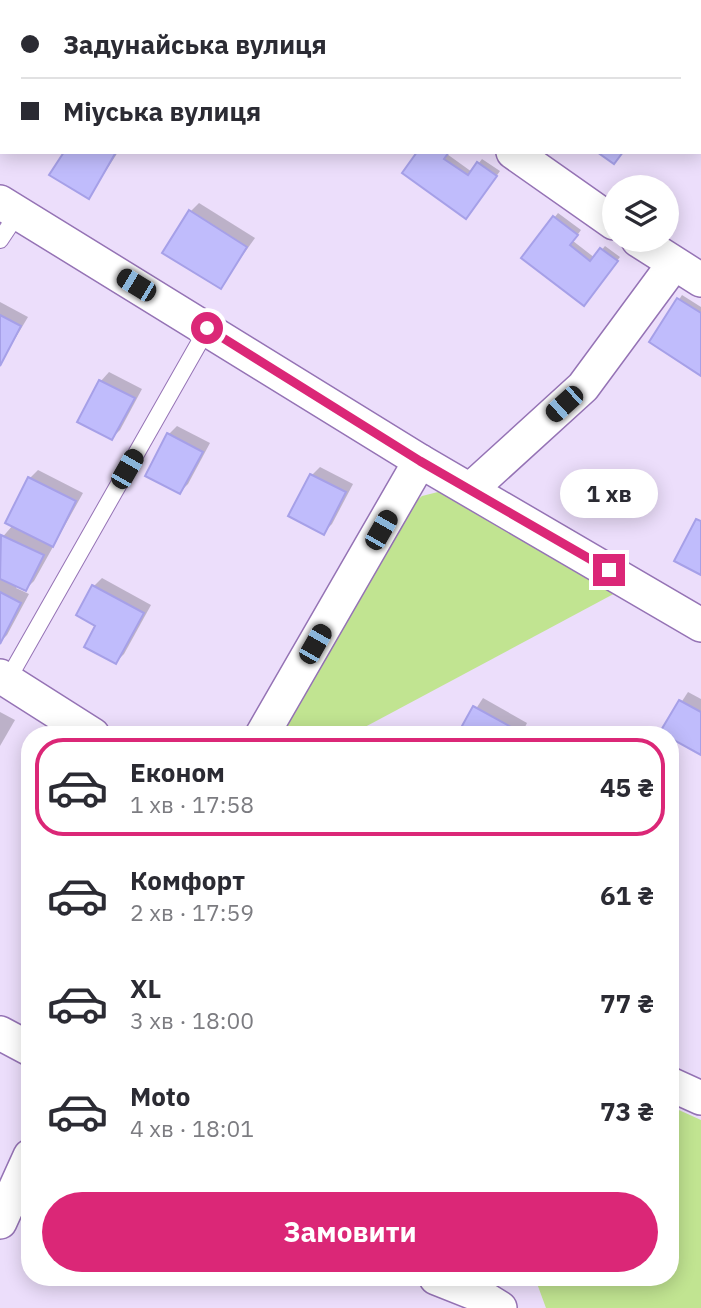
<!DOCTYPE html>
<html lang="uk">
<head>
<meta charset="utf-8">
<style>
  :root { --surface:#fff; --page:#f7f7f7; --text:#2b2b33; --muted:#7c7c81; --line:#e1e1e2; --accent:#db2777 }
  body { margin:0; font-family:"IBM Plex Sans",sans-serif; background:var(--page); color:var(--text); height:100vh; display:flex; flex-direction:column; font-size:26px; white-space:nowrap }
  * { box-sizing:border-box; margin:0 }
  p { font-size:23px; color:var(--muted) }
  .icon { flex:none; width:38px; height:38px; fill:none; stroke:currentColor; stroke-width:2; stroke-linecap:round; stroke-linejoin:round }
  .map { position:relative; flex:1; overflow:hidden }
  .details { position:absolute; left:21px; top:726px; width:658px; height:560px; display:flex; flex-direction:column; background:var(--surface); border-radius:28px; box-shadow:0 4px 18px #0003 }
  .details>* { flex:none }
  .banner { position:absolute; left:0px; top:0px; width:702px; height:154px; box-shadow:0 4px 18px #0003; display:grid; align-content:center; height:154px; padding:0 21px; background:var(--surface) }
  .buttons { position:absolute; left:602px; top:175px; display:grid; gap:14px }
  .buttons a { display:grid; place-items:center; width:77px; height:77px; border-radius:50%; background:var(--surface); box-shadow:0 4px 18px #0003; font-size:35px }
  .end { position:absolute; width:32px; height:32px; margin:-16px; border:9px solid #db2777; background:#fff; box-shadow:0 0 0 4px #fff }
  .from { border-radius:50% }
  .bubble { position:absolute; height:49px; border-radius:24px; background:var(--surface); box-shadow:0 4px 18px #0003; font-size:23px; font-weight:700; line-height:49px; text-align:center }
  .car { position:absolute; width:21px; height:42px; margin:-21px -10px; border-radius:9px; box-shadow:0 0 5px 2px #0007; background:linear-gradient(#222 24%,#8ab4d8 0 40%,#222 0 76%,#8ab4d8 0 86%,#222 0) }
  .banner b { display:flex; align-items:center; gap:24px; height:66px; font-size:26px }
  .banner b+b { border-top:2px solid var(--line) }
  .banner i { width:18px; height:18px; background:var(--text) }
  ul { padding:12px 0 0; list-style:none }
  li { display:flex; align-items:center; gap:21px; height:98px; margin:0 14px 10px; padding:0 7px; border:4px solid transparent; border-radius:28px }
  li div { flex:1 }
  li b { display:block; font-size:26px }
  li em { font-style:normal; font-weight:700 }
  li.current { border-color:var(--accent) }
  li>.icon { width:63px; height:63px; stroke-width:1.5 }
  .cta { display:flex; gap:14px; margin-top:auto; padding:14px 21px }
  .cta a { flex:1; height:80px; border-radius:42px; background:var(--accent); color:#fff; font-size:28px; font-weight:700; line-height:80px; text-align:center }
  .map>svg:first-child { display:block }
  .green { fill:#c1e491 }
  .shadow { fill:#0003 }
  .building { fill:#c0bcfc; stroke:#a6a0e8; stroke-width:2 }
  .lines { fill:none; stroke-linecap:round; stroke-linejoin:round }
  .service-casing { stroke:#9573b5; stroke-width:18 }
  .minor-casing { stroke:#9573b5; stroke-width:36 }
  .service { stroke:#fff; stroke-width:16 }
  .minor { stroke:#fff; stroke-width:33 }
  .route { stroke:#db2777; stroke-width:9 }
</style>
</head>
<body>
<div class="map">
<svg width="701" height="1308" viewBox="0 0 701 1308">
  <rect width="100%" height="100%" fill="#ecdefb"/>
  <g class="green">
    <path d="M442 491 621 590 350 735H280L414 503 422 496Z"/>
    <path d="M670 1106 701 1120V1308H546L535 1278H670Z"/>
  </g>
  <g class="shadow">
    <path d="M429 0H499L502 2H428Z"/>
    <path d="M0 62 2 63 0 123Z"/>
    <path d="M66 152H118L89 197Z"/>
    <path d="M447 154 472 172 482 159 500 171 470 213 405 173Z"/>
    <path d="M199 203 255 238 220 287 191 211Z"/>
    <path d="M558 213 581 230 573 241 595 258 605 246 620 257 587 299 524 257Z"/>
    <path d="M682 295 701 307V374L651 342Z"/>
    <path d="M0 302 28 317 0 364Z"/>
    <path d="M109 372 142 389 120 430 112 438 79 421 101 381Z"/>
    <path d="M177 426 210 443 188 484 180 492 169 434Z"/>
    <path d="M320 467 353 484 332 524 323 533 312 475Z"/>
    <path d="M38 470 83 493 34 581 26 589 18 585 16 588 29 594 7 635 0 642V540L13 525 30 478Z"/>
    <path d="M102 578 151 605 124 654 116 662 98 625 94 586Z"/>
    <path d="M688 692 701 699V753L662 732Z"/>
    <path d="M483 698 527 723 521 735H459Z"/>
    <path d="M0 712 15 720 0 746Z"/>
  </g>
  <g class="building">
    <path d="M151 0H223L226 2H150Z"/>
    <path d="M64 152H116L89 199 49 175Z"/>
    <path d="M417 152H449L444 159 468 175 477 162 497 176 466 219 402 173Z"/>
    <path d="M597 152H623L614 164Z"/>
    <path d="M189 210 247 247 221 289 162 253Z"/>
    <path d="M553 216 578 235 570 245 590 261 600 248 618 261 584 306 521 258Z"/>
    <path d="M677 298 701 313V376L649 342Z"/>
    <path d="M0 315 21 326 0 366Z"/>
    <path d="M99 380 135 398 112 440 77 422Z"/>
    <path d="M167 433 203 452 180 494 145 476Z"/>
    <path d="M310 474 346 492 324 535 288 516Z"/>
    <path d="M28 477 76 501 53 547 5 523Z"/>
    <path d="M696 519 701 521V575L674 561Z"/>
    <path d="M1 535 44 555 26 591 0 579Z"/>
    <path d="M92 585 144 613 116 664 84 647 95 626 76 615Z"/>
    <path d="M0 592 21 603 0 644Z"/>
    <path d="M679 700 701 712V755L670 738V735L660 732Z"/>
    <path d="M473 706 520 732 519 735H457Z"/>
  </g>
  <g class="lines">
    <defs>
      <g id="service">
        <path d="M0 240 18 213"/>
        <path d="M7 681 207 329"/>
      </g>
      <g id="minor">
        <path d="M295 0 298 2"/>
        <path d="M513 152 614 223"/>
        <path d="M0 202 420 461 701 625"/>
        <path d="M638 240 701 280"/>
        <path d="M471 489 583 387 673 265"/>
        <path d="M0 676 93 735"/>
        <path d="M262 735 420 461"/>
        <path d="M0 1033 30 1049"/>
        <path d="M670 1084 701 1098"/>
        <path d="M0 1222 30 1156"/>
        <path d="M436 1278 479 1295 500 1308"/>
      </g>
    </defs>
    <use href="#service" class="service-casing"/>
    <use href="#minor" class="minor-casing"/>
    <use href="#service" class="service"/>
    <use href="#minor" class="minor"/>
  </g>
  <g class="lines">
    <path class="route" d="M207 328 420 461 609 570"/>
  </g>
</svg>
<div class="buttons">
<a><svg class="icon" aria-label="layers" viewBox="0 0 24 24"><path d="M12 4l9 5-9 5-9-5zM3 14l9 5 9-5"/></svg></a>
</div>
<i class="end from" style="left:207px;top:328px"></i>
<i class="end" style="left:609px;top:570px"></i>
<div class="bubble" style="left:560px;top:469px;width:98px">1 хв</div>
<i class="car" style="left:136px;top:285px;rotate:301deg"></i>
<i class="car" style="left:564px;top:404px;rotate:228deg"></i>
<i class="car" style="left:127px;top:469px;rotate:30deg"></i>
<i class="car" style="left:381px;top:530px;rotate:30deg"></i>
<i class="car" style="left:315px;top:644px;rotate:30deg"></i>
<div class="banner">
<b><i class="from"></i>Задунайська вулиця</b>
<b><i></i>Міуська вулиця</b>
</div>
<section class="details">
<ul>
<li class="current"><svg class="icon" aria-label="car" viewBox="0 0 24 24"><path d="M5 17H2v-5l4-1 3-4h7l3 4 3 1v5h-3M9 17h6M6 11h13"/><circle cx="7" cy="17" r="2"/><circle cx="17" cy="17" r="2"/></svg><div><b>Економ</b><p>1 хв · 17:58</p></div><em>45 ₴</em></li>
<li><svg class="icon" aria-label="car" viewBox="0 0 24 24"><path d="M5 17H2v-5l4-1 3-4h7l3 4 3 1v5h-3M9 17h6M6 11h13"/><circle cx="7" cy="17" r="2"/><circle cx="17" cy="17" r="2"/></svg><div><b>Комфорт</b><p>2 хв · 17:59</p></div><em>61 ₴</em></li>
<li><svg class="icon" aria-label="car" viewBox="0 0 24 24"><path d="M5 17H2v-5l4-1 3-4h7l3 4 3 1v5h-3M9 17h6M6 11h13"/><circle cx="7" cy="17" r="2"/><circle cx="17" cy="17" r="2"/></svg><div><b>XL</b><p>3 хв · 18:00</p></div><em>77 ₴</em></li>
<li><svg class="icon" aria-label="car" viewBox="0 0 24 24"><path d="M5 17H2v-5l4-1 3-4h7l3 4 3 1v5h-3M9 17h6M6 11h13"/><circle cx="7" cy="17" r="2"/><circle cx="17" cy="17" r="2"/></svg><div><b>Moto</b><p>4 хв · 18:01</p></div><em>73 ₴</em></li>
</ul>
<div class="cta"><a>Замовити</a></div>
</section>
</div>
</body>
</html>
